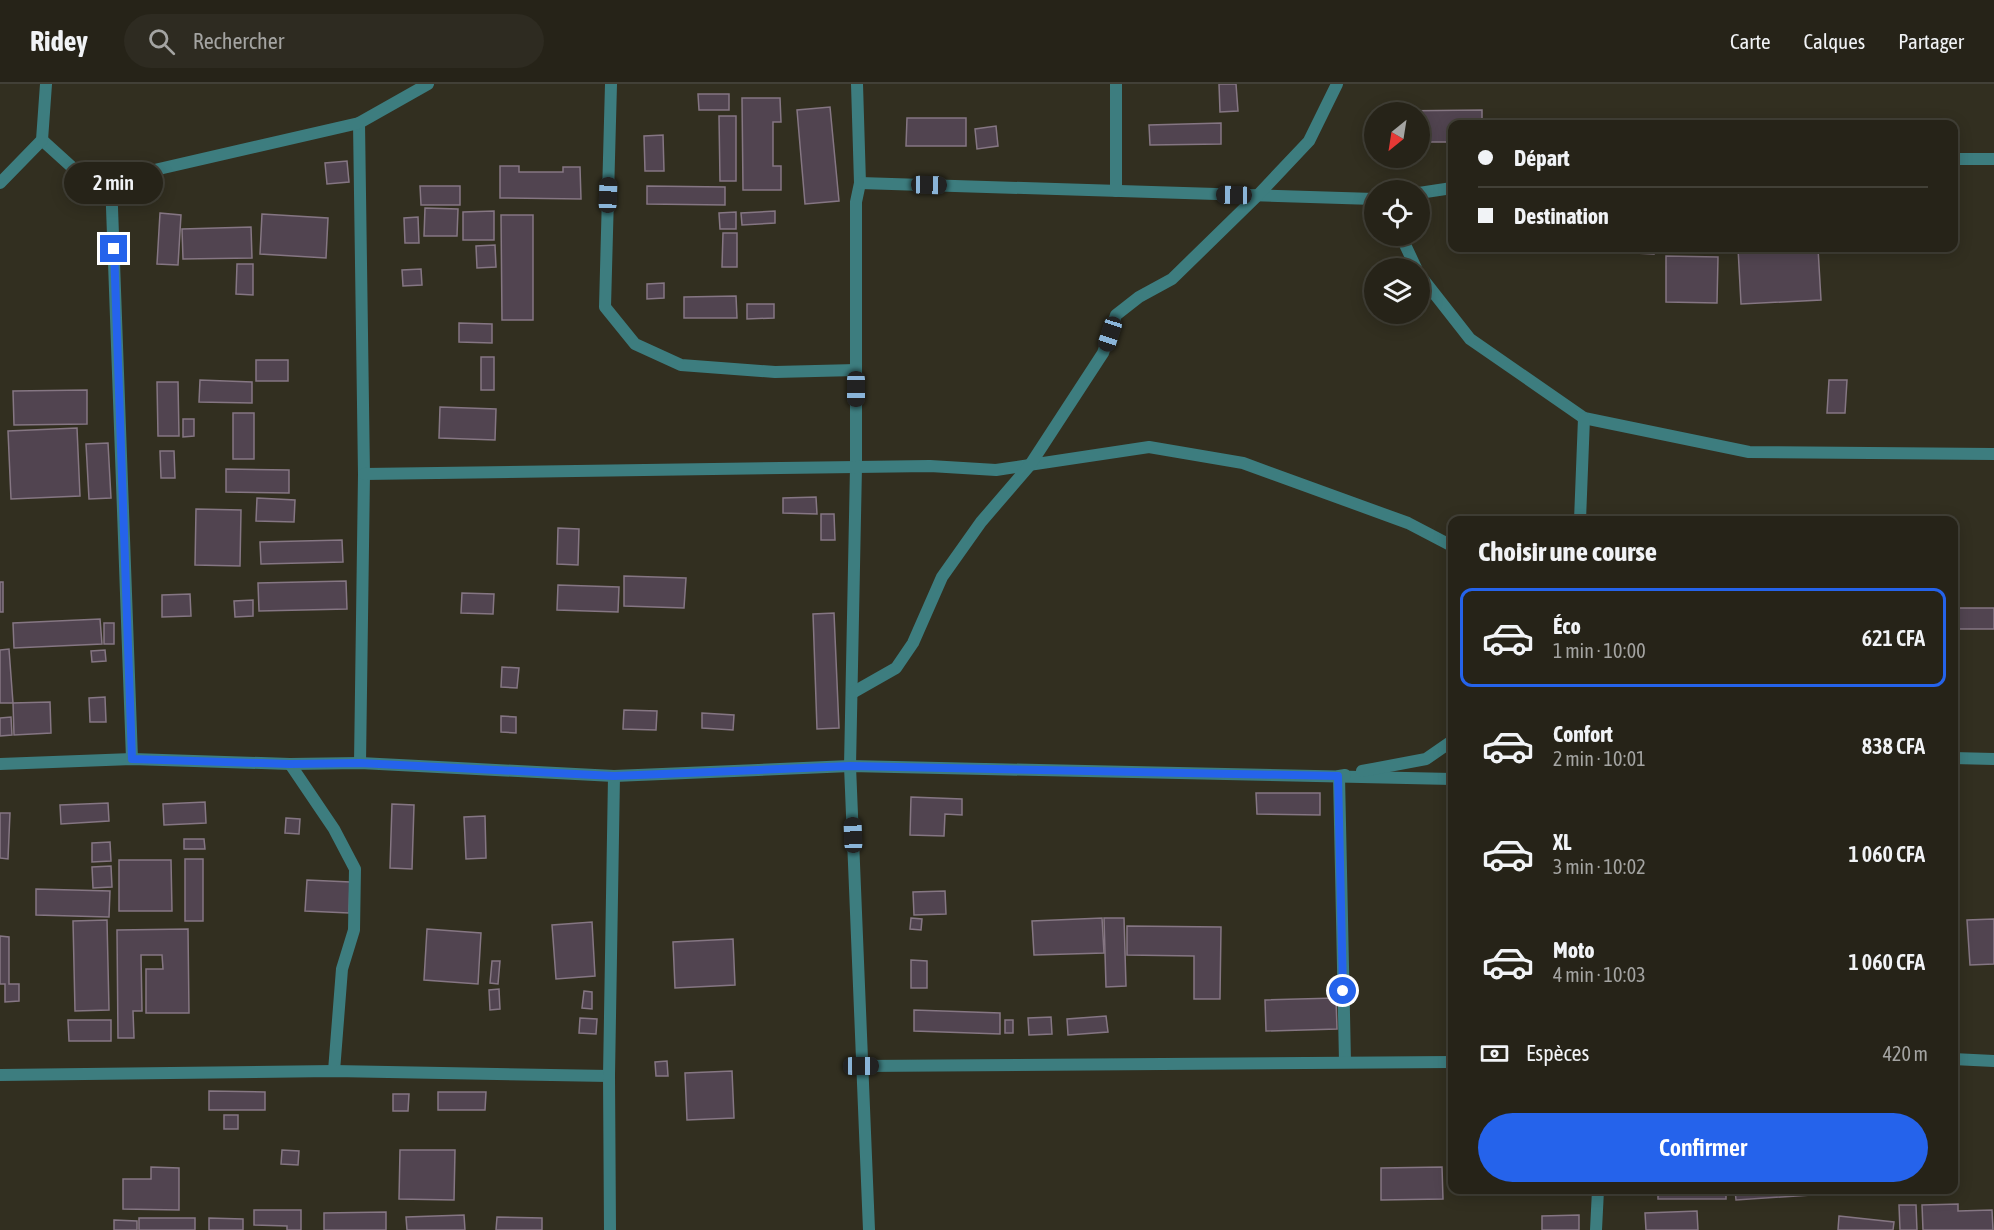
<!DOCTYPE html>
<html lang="fr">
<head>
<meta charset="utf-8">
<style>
  :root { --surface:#262318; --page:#2e2b21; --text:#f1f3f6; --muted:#a4a4a2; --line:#424037; --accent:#2563eb }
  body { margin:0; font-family:"Asap Condensed",sans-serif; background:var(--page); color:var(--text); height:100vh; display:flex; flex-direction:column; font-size:22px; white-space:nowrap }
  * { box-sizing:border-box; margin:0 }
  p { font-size:20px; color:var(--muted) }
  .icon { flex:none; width:33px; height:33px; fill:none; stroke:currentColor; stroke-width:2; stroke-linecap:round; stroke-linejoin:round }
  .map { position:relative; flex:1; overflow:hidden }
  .details { position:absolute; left:1448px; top:432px; width:510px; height:678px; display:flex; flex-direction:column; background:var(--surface); border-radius:12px; box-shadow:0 3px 15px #0003,0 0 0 2px var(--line) }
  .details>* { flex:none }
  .hud { position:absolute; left:1448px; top:36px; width:510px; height:132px; border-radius:12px; box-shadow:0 3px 15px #0003,0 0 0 2px var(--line); display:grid; align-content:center; height:132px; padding:0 30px; background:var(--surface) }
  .needle { width:39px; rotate:210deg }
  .buttons { position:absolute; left:1364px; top:18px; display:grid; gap:12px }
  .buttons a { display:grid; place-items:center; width:66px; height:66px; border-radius:50%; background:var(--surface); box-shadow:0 3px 15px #0003,0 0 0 2px var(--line); font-size:30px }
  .end { position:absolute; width:27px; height:27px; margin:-14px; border:8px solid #2563eb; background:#fff; box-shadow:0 0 0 3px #fff }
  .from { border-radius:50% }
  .bubble { position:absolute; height:42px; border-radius:21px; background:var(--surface); box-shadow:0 3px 15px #0003,0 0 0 2px var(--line); font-size:20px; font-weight:600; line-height:42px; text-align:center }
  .car { position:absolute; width:18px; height:36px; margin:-18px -9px; border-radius:8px; box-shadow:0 0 4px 2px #0007; background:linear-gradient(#222 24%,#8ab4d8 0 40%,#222 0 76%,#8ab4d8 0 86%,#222 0) }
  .hud b { display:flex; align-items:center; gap:21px; height:57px; font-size:22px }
  .hud b+b { border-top:2px solid var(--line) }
  .hud i { width:15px; height:15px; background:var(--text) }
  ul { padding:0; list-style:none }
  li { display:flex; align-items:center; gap:18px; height:99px; margin:0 12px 9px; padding:0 18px; border:3px solid transparent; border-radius:12px }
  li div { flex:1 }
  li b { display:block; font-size:22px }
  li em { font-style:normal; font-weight:600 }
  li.current { border-color:var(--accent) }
  li>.icon { width:54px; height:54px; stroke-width:1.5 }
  h2 { padding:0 30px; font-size:27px; line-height:72px }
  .pay { display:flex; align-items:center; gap:15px; height:66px; padding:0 30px; font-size:22px }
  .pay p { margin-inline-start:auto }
  .button { display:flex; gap:12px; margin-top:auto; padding:12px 30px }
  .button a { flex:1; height:69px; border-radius:36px; background:var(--accent); color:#fff; font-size:24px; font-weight:600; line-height:69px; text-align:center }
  header { display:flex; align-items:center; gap:36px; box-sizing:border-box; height:84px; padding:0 30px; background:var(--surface); border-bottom:2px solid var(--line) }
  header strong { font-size:28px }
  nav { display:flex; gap:33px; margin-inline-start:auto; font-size:21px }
  .search { width:420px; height:54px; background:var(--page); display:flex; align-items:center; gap:15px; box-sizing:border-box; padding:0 21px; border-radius:33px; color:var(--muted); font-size:22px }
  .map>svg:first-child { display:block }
  .building { fill:#514450; stroke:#857683; stroke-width:1.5 }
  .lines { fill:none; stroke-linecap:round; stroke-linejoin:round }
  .minor { stroke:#3d7d7f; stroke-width:12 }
  .route { stroke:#2563eb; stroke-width:8 }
</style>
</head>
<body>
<header>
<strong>Ridey</strong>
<div class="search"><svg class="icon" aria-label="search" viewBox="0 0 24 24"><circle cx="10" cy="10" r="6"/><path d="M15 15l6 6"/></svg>Rechercher</div>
<nav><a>Carte</a><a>Calques</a><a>Partager</a></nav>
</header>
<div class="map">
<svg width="1994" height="1146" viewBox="0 0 1994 1146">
  <rect width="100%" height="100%" fill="#322f20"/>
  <g class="building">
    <path d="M1219 0H1236L1238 27 1220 28Z"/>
    <path d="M698 10H729V26H699Z"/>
    <path d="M742 14H780L781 38H773V82H781V106H743Z"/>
    <path d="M830 23 839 117 805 120 797 26Z"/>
    <path d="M1482 26V40H1452V58H1419V28H1392V27Z"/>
    <path d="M719 32H736V97H720Z"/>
    <path d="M907 34H966V62H906Z"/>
    <path d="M1221 39V60L1150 61 1149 41Z"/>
    <path d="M996 42 998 62 977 65 975 45Z"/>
    <path d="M663 51 664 87H645L644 52Z"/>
    <path d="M347 77 349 98 327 100 325 79Z"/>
    <path d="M500 82H519V88H563V83H580L581 115 500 114Z"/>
    <path d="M420 102H460V121H421Z"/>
    <path d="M647 102 725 103V121L647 120Z"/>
    <path d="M425 124 458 125 457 152H424Z"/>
    <path d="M494 127V156H463V128Z"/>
    <path d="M775 127V139L742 141 741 129Z"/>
    <path d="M736 128V145H720L719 129Z"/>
    <path d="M160 129 181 131 178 181 157 180Z"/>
    <path d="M262 130 328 134 326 174 260 170Z"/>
    <path d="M501 131H533V236H502Z"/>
    <path d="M418 133 419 159H405L404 134Z"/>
    <path d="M251 143 252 174 183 175 182 145Z"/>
    <path d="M723 149H737V183H722Z"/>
    <path d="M495 161 496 183 477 184 476 162Z"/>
    <path d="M1635 164H1654V170L1635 169Z"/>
    <path d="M1738 164H1818L1821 216 1741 220Z"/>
    <path d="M1666 172 1718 173 1717 219 1666 218Z"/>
    <path d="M237 180H253V211L236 210Z"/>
    <path d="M421 185 422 201 403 202 402 186Z"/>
    <path d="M664 199V214L647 215V200Z"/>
    <path d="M736 212 737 234H684V213Z"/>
    <path d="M747 220H774V234L747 235Z"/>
    <path d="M459 239 492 240V259L459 258Z"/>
    <rect x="481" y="273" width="13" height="33"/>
    <rect x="256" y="276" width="32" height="21"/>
    <path d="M200 296 252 298V319L199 318Z"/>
    <path d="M1829 296H1847L1845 329H1827Z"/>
    <path d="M157 298H178L179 352H158Z"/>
    <path d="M87 306V340L14 341 13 307Z"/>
    <path d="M440 323 496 325 495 356 439 354Z"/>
    <rect x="233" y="329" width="21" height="46"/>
    <path d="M183 335H194V352L183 353Z"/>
    <path d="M77 344 80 412 11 415 8 347Z"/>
    <path d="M108 359 111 414 89 415 86 360Z"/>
    <path d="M160 367H174L175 394H161Z"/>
    <path d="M226 385 289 386V409L226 408Z"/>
    <path d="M816 413 817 430 783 429V414Z"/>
    <path d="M257 414 295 416 294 438 256 437Z"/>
    <path d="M196 425 241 426 240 482 195 481Z"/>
    <path d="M821 430H834L835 456H821Z"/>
    <path d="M558 444 579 445 578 481 557 480Z"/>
    <path d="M342 456 343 478 261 480 260 458Z"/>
    <path d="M624 492 686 494 684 524 624 522Z"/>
    <path d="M346 497 347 525 259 527 258 499Z"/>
    <rect x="0" y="498" width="3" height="30"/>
    <path d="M558 501 619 503 618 528 557 526Z"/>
    <path d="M462 509 494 510 493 530 461 529Z"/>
    <path d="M190 510 191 532 162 533V511Z"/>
    <path d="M253 516V532L235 533 234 517Z"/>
    <rect x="1955" y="524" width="39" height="21"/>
    <path d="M834 529 839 644 817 645 813 530Z"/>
    <path d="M100 535 102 560 14 564 13 539Z"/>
    <rect x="104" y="539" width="10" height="21"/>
    <path d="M9 565 13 619H0V566Z"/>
    <path d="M105 566 106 577 92 578 91 567Z"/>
    <path d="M502 583 519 584 517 604 501 603Z"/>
    <path d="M105 613 106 638H90L89 614Z"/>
    <path d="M50 618 51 649 14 651 13 619Z"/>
    <path d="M624 626 657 627 656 646 623 645Z"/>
    <path d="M702 629 734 631 733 646 702 644Z"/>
    <path d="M501 632 516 633V649L501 648Z"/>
    <path d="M11 633 12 651 0 652V634Z"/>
    <path d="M1256 709H1320V731L1257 730Z"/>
    <path d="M911 713 962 715V731L945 730 944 752 910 751Z"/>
    <path d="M205 718 206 739 164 741 163 720Z"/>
    <path d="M108 719 109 737 61 740 60 721Z"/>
    <path d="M392 720 414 721 412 785 390 784Z"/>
    <path d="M0 729H10L8 775 0 774Z"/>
    <path d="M485 732 486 774 466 775 464 733Z"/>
    <path d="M286 734 300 735 299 750 285 749Z"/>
    <path d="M184 755H204L205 765H184Z"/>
    <path d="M110 758 111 777 92 778V759Z"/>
    <rect x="185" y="775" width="18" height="62"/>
    <path d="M119 776H171L172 827H119Z"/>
    <path d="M111 782 112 803 93 804 92 783Z"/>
    <path d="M307 796 350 798 349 829 305 827Z"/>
    <path d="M36 805 110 807 109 833 36 831Z"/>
    <path d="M945 807 946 830 914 831 913 808Z"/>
    <path d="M911 834 922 835 921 846 910 845Z"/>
    <path d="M1102 834 1104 869 1034 871 1032 837Z"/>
    <path d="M1104 834H1124L1126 902 1106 903Z"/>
    <path d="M1994 835V880L1970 881 1967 836Z"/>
    <path d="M107 836 109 926 75 927 73 837Z"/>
    <path d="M592 838 595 892 556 895 552 841Z"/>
    <path d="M1127 842 1221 843 1220 915H1194V872L1127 871Z"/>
    <path d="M188 845 189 929H146V885H163L162 871H141L142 927H133L134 954H118L117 846Z"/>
    <path d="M427 845 481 849 478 900 424 896Z"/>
    <path d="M0 852 9 853V900H19V917L5 918V900H0Z"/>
    <path d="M733 855 735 901 675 904 673 858Z"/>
    <path d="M911 876 927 877V904H911Z"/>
    <path d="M492 877H500L498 900 490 899Z"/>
    <path d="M499 905 500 925 490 926 489 906Z"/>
    <path d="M584 907 592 908V925L582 924Z"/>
    <path d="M1336 914 1337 945 1266 947 1265 916Z"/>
    <path d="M914 926 1000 929V950L914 947Z"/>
    <path d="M1106 932 1108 948 1068 951 1067 935Z"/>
    <path d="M1051 933 1052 950 1029 951 1028 934Z"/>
    <path d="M580 934 597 935 596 950 579 949Z"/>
    <path d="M68 936H111V957H69Z"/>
    <rect x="1005" y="936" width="8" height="13"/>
    <path d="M667 977 668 992H656L655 978Z"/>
    <path d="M732 987 734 1034 687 1036 685 989Z"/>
    <path d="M209 1007 265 1008V1026H209Z"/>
    <path d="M438 1008H486L485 1026H438Z"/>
    <path d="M393 1010H409L408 1027H393Z"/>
    <rect x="224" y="1031" width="14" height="14"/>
    <path d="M282 1066 299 1067 298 1081 281 1080Z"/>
    <path d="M400 1066H455L454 1116 399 1115Z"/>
    <path d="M151 1083 179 1084V1126L123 1125V1095H151Z"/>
    <path d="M1442 1083 1443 1115 1381 1116V1084Z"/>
    <path d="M1480 1106H1531V1111L1480 1110Z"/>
    <rect x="1658" y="1106" width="68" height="9"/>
    <path d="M1735 1106H1811V1111L1736 1116Z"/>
    <path d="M1958 1120V1127L1992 1126 1993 1146H1923L1922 1121Z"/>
    <path d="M1899 1121H1916L1917 1146H1900Z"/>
    <path d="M254 1126H301V1146H287V1142L254 1141Z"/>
    <path d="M1697 1127 1698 1146H1646L1645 1129Z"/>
    <path d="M386 1128V1146H324V1129Z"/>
    <path d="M464 1131 465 1146H407L406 1133Z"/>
    <path d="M1579 1131V1146H1542V1132Z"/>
    <path d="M1839 1132 1894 1138 1893 1146H1838Z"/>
    <path d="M497 1133 542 1134V1146H496Z"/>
    <rect x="139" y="1134" width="56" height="12"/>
    <path d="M209 1134 243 1135V1146H209Z"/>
    <path d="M114 1136 137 1137V1146H114Z"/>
  </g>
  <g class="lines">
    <g class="minor">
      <path d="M611 0 605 223 635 260 681 281 775 288 856 286"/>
      <path d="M857 0 860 99 856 118V383L850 682 869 1146"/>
      <path d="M359 39 364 390 360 679"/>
      <path d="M42 56 74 85 111 96 359 39 428 0"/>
      <path d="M1953 75H1994"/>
      <path d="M111 96 132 675"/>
      <path d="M0 99 42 56 46 0"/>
      <path d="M860 99 1374 115"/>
      <path d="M1116 107V0"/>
      <path d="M1419 109 1452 104"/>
      <path d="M1401 152 1416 184"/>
      <path d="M1419 190 1470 255 1584 334 1749 368 1994 370"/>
      <path d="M364 390 856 383 930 382 996 386 1149 363 1243 379 1408 439 1452 462"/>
      <path d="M1580 436 1584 334"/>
      <path d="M852 609 896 584 913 559 942 493 981 438 1030 381 1103 269 1116 231 1139 213 1172 195 1258 111 1309 57 1337 0"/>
      <path d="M1953 674 1994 675"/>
      <path d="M0 680 132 675 290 680 360 679 614 692 850 682 1452 695"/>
      <path d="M290 680 334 745 355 785 354 846 342 885 334 987"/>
      <path d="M1362 687 1426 675 1452 657"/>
      <path d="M1345 691 1339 692 1345 978"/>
      <path d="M1953 975 1994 977"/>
      <path d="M861 982 1452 978"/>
      <path d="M0 991 334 987 609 992"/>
      <path d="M610 1146 609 992 614 692"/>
      <path d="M1596 1146 1598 1106"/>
    </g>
  </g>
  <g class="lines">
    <path class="route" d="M114 165 132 675 290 680 360 679 614 692 850 682 1338 692 1343 907"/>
  </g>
</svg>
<div class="buttons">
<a><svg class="needle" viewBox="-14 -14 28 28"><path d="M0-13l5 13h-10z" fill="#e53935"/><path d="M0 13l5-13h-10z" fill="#a4a4a2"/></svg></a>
<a><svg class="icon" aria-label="locate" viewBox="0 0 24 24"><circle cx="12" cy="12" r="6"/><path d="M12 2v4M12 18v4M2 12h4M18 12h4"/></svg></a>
<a><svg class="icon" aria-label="layers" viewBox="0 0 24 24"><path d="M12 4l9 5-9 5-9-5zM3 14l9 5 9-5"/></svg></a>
</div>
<i class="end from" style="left:1343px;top:907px"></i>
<i class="end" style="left:114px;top:165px"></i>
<div class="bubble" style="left:64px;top:78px;width:99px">2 min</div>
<i class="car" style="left:929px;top:101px;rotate:91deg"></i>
<i class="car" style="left:608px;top:111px;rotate:2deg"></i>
<i class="car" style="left:1234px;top:111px;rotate:271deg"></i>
<i class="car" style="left:1110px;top:250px;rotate:198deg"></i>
<i class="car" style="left:856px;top:305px;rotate:180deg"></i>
<i class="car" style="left:853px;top:751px;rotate:358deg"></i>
<i class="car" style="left:861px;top:982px;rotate:90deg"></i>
<div class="hud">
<b><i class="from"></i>Départ</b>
<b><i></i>Destination</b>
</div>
<section class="details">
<h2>Choisir une course</h2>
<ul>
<li class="current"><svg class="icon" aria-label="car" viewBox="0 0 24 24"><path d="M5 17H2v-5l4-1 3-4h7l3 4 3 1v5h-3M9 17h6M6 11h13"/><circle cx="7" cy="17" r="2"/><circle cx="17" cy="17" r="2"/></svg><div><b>Éco</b><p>1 min · 10:00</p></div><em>621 CFA</em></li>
<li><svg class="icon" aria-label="car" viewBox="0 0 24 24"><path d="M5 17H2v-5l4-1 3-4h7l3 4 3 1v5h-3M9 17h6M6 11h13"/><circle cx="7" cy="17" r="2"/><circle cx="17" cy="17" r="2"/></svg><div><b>Confort</b><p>2 min · 10:01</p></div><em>838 CFA</em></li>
<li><svg class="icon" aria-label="car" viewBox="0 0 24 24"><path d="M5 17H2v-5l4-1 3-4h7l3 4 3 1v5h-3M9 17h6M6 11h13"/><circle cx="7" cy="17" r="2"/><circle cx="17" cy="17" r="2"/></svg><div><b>XL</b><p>3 min · 10:02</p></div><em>1 060 CFA</em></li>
<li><svg class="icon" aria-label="car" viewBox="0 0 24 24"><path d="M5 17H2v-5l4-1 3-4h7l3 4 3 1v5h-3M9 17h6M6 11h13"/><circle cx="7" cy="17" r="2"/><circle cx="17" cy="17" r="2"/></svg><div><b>Moto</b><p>4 min · 10:03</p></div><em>1 060 CFA</em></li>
</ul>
<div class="pay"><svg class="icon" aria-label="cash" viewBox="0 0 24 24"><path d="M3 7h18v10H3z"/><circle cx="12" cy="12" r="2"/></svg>Espèces<p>420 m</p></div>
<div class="button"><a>Confirmer</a></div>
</section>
</div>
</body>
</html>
